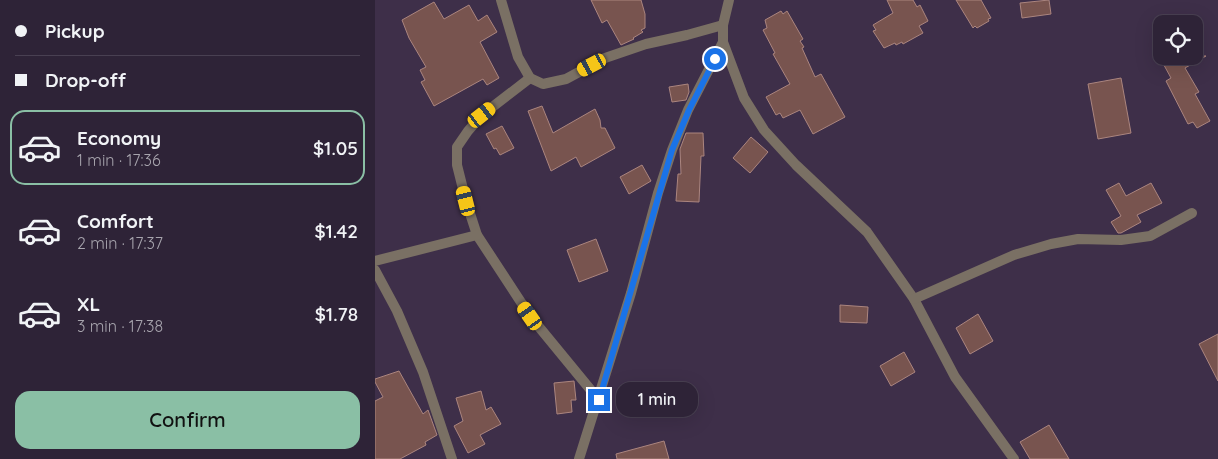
<!DOCTYPE html>
<html lang="en">
<head>
<meta charset="utf-8">
<style>
  :root { --surface:#2e2337; --page:#3a2f42; --text:#f1f3f6; --muted:#a7a4ad; --line:#494052; --accent:#8abfa5 }
  body { margin:0; font-family:Quicksand,sans-serif; background:var(--page); color:var(--text); height:100vh; display:flex; flex-direction:column; font-size:19px; white-space:nowrap }
  * { box-sizing:border-box; margin:0 }
  p { font-size:16px; color:var(--muted) }
  .icon { flex:none; width:28px; height:28px; fill:none; stroke:currentColor; stroke-width:2; stroke-linecap:round; stroke-linejoin:round }
  .map { position:relative; flex:1; overflow:hidden }
  .drawer { display:flex; flex-direction:column; background:var(--surface); width:375px }
  .drawer>* { flex:none }
  .hud { display:grid; align-content:center; height:110px; padding:0 15px; background:var(--surface) }
  .controls { position:absolute; left:778px; top:15px; display:grid; gap:10px }
  .controls a { display:grid; place-items:center; width:50px; height:50px; border-radius:10px; background:var(--surface); box-shadow:0 5px 20px #0002,0 0 0 1px var(--line); font-size:25px }
  .end { position:absolute; width:22px; height:22px; margin:-11px; border:6px solid #1a73e8; background:#fff; box-shadow:0 0 0 2px #fff }
  .from { border-radius:50% }
  .bubble { position:absolute; height:35px; border-radius:15px; background:var(--surface); box-shadow:0 5px 20px #0002,0 0 0 1px var(--line); font-size:16px; font-weight:600; line-height:35px; text-align:center }
  .car { position:absolute; width:15px; height:30px; margin:-15px -8px; border-radius:6px; box-shadow:0 0 4px 1px #0007; background:linear-gradient(#f5c518 24%,#345 0 40%,#f5c518 0 76%,#345 0 86%,#f5c518 0) }
  .hud b { display:flex; align-items:center; gap:18px; height:48px; font-size:19px }
  .hud b+b { border-top:1px solid var(--line) }
  .hud i { width:12px; height:12px; background:var(--text) }
  ul { padding:0; list-style:none }
  li { display:flex; align-items:center; gap:15px; height:75px; margin:0 10px 8px; padding:0 5px; border:2px solid transparent; border-radius:15px }
  li div { flex:1 }
  li b { display:block; font-size:19px }
  li em { font-style:normal; font-weight:600 }
  li.current { border-color:var(--accent) }
  li>.icon { width:45px; height:45px; stroke-width:1.5 }
  .primary-button { display:flex; gap:10px; margin-top:auto; padding:10px 15px }
  .primary-button a { flex:1; height:58px; border-radius:15px; background:var(--accent); color:#111; font-size:20px; font-weight:600; line-height:58px; text-align:center }
  main { display:flex; flex:1; min-height:0 }
  .map>svg:first-child { display:block }
  .building { fill:#78544f; stroke:#ab857f }
  .lines { fill:none; stroke-linecap:round; stroke-linejoin:round }
  .street { stroke:#7a7064; stroke-width:10 }
  .route { stroke:#1a73e8; stroke-width:6 }
</style>
</head>
<body>
<main>
<section class="drawer">
<div class="hud">
<b><i class="from"></i>Pickup</b>
<b><i></i>Drop-off</b>
</div>
<ul>
<li class="current"><svg class="icon" aria-label="car" viewBox="0 0 24 24"><path d="M5 17H2v-5l4-1 3-4h7l3 4 3 1v5h-3M9 17h6M6 11h13"/><circle cx="7" cy="17" r="2"/><circle cx="17" cy="17" r="2"/></svg><div><b>Economy</b><p>1 min · 17:36</p></div><em>$1.05</em></li>
<li><svg class="icon" aria-label="car" viewBox="0 0 24 24"><path d="M5 17H2v-5l4-1 3-4h7l3 4 3 1v5h-3M9 17h6M6 11h13"/><circle cx="7" cy="17" r="2"/><circle cx="17" cy="17" r="2"/></svg><div><b>Comfort</b><p>2 min · 17:37</p></div><em>$1.42</em></li>
<li><svg class="icon" aria-label="car" viewBox="0 0 24 24"><path d="M5 17H2v-5l4-1 3-4h7l3 4 3 1v5h-3M9 17h6M6 11h13"/><circle cx="7" cy="17" r="2"/><circle cx="17" cy="17" r="2"/></svg><div><b>XL</b><p>3 min · 17:38</p></div><em>$1.78</em></li>
</ul>
<div class="primary-button"><a>Confirm</a></div>
</section>
<div class="map">
<svg width="843" height="459" viewBox="0 0 843 459">
  <rect width="100%" height="100%" fill="#3e2f49"/>
  <g class="building">
    <path d="M216 0H266L270 14V28L266 30 268 32 258 38 259 39 246 45 232 20 227 23Z"/>
    <path d="M512 0H538L542 7 545 5 553 21 544 26 548 33 528 44 527 42 521 45 520 43 509 48 498 31 501 30 498 25 518 13Z"/>
    <path d="M581 0H606L616 18 613 19 614 21 602 28 600 26 598 28Z"/>
    <path d="M674 0 676 14 647 18 645 3Z"/>
    <path d="M59 2 69 19 94 5 103 21 112 15 122 32 105 42 124 78 112 85 108 79 59 106 46 82 50 80 45 70 51 67 34 38 27 20Z"/>
    <path d="M406 11 408 14 412 11 428 39 425 41 429 47 427 48 440 77 446 74 470 117 438 134 425 110 408 118 405 113 401 115 391 97 415 84 398 54 400 53 388 30 392 28 390 20Z"/>
    <path d="M784 56H831L810 68 824 92 820 94 835 121 822 128 818 122 813 124 791 81 796 78Z"/>
    <path d="M746 78 756 133 723 139 713 84Z"/>
    <path d="M313 84 314 92 311 100 297 102 294 87Z"/>
    <path d="M167 106 178 133 220 109 225 120 226 128H230L240 148 206 167 201 157 176 171 153 111Z"/>
    <path d="M127 126 139 148 125 155 121 148 119 149 111 134Z"/>
    <path d="M311 133H328L329 156H326L324 202 301 201 303 174H306L305 149Z"/>
    <path d="M376 137 393 152 375 173 358 158Z"/>
    <path d="M267 165 276 181 254 194 245 177Z"/>
    <path d="M744 183 751 196 776 183 787 203 762 215 766 222 746 233H743L736 222 746 216 731 190Z"/>
    <path d="M221 239 233 271 204 282 192 250Z"/>
    <path d="M465 305 493 307 492 323 465 322Z"/>
    <path d="M603 314 618 341 595 354 581 328Z"/>
    <path d="M843 334V381L824 344Z"/>
    <path d="M529 352 540 372 516 386 505 366Z"/>
    <path d="M24 371 48 414 53 410 62 435 50 442 51 445 25 459H0V401L8 397 0 382V379Z"/>
    <path d="M199 381 201 400H196L197 412 182 414 179 383Z"/>
    <path d="M106 391 111 410 116 407 126 424 105 435 110 444 93 453 79 426 88 421 81 398Z"/>
    <path d="M674 425 694 459H655L645 442Z"/>
    <path d="M289 441 294 459H242L241 454Z"/>
  </g>
  <g class="lines">
    <g class="street">
      <path d="M126 0 143 57 155 78 168 84 191 79 230 58 271 44 312 35 348 25"/>
      <path d="M354 0 348 25V42L369 98 389 130 421 165 492 232 539 299 580 377 639 459"/>
      <path d="M155 78 107 115 93 131 82 147V165L91 201 102 235 155 316 224 400"/>
      <path d="M0 261 102 235"/>
      <path d="M0 270 22 311 48 372 77 459"/>
      <path d="M539 299 639 255 676 244 703 239 746 240 775 236 817 213"/>
      <path d="M204 459 256 293 283 193 297 150 313 110 348 42"/>
    </g>
  </g>
  <g class="lines">
    <path class="route" d="M224 400 297 150 314 110 340 59"/>
  </g>
</svg>
<div class="controls">
<a><svg class="icon" aria-label="locate" viewBox="0 0 24 24"><circle cx="12" cy="12" r="6"/><path d="M12 2v4M12 18v4M2 12h4M18 12h4"/></svg></a>
</div>
<i class="end from" style="left:340px;top:59px"></i>
<i class="end" style="left:224px;top:400px"></i>
<div class="bubble" style="left:241px;top:382px;width:82px">1 min</div>
<i class="car" style="left:217px;top:65px;rotate:242deg"></i>
<i class="car" style="left:107px;top:115px;rotate:52deg"></i>
<i class="car" style="left:91px;top:201px;rotate:346deg"></i>
<i class="car" style="left:155px;top:316px;rotate:325deg"></i>
</div>
</main>
</body>
</html>
